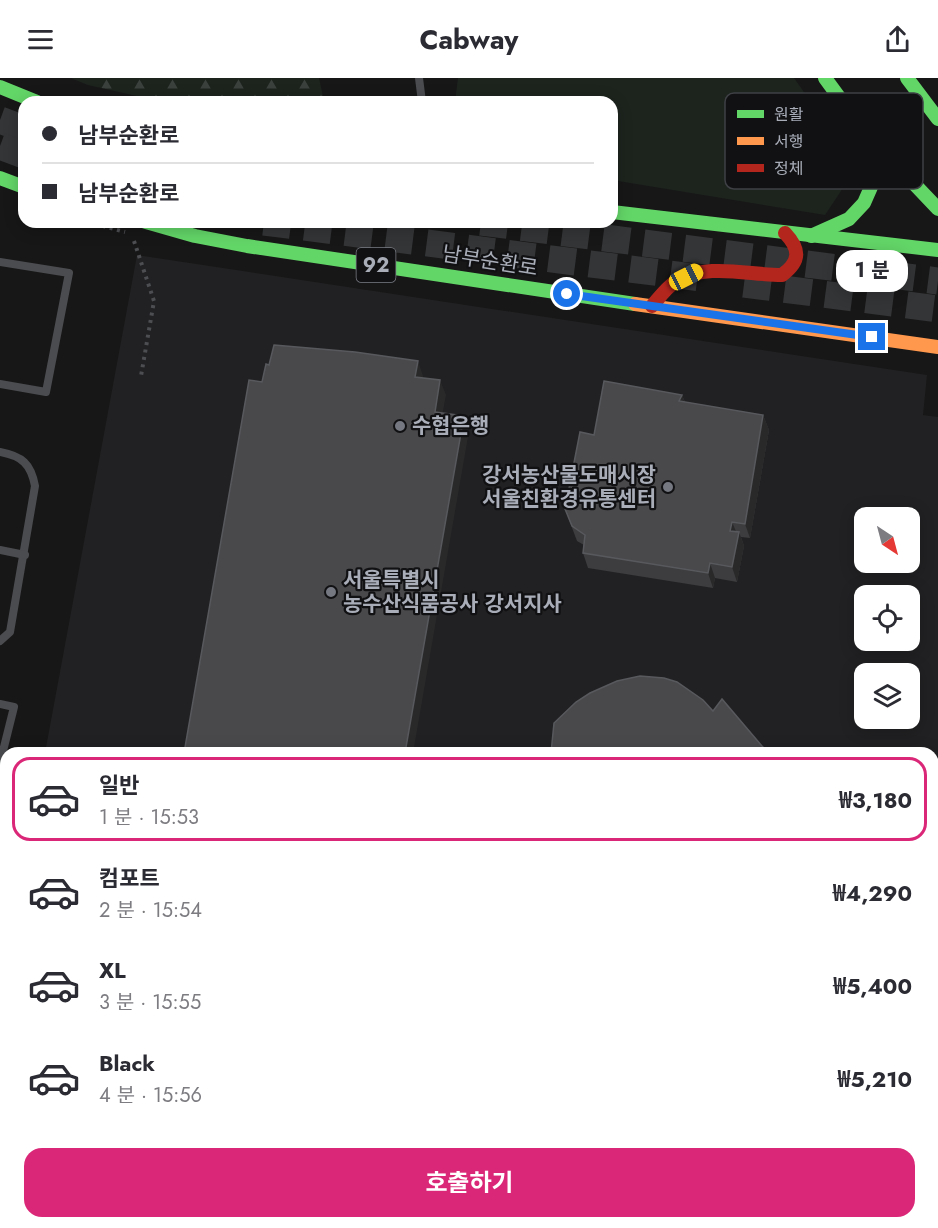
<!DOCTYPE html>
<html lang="ko">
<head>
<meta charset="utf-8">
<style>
  :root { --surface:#fff; --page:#f7f7f7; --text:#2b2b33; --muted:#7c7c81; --line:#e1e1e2; --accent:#db2777 }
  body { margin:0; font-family:Jost,"Noto Sans KR",sans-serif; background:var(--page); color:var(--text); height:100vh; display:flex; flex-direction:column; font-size:22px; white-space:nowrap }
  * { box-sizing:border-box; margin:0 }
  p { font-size:20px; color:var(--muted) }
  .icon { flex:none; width:33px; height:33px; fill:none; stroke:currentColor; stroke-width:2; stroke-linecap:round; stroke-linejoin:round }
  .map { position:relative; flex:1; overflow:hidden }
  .panel { position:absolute; left:0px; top:669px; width:939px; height:482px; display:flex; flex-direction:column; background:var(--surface); border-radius:18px 18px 0 0; box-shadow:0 3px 15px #0003 }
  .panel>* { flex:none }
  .top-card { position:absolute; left:18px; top:18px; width:600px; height:132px; border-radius:18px; box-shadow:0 3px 15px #0003; display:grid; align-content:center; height:132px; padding:0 24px; background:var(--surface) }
  .needle { width:39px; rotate:144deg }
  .controls { position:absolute; left:854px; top:429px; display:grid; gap:12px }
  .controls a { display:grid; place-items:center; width:66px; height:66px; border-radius:12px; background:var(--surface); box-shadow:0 3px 15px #0003; font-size:30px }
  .end { position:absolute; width:27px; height:27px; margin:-14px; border:8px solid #1a73e8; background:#fff; box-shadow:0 0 0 3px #fff }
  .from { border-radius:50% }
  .bubble { position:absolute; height:42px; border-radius:18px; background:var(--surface); box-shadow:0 3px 15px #0003; font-size:20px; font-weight:700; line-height:42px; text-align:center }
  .car { position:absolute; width:18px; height:36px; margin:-18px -9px; border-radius:8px; box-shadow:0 0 4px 2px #0007; background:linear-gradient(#f5c518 24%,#345 0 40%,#f5c518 0 76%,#345 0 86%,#f5c518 0) }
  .top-card b { display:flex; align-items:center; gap:21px; height:57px; font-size:22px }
  .top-card b+b { border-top:2px solid var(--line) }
  .top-card i { width:15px; height:15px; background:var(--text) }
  ul { padding:10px 0 0; list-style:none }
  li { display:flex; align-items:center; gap:18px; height:84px; margin:0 12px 9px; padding:0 12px; border:3px solid transparent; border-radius:18px }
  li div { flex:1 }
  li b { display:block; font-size:22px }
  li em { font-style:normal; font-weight:700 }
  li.selected { border-color:var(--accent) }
  li>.icon { width:54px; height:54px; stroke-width:1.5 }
  .action { display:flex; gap:12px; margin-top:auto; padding:12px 24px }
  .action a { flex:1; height:69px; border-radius:18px; background:var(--accent); color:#fff; font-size:24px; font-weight:700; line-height:69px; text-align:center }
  header { display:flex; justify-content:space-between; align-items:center; height:78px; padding:0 24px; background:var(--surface); font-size:27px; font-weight:700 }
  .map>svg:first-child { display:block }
  .built { fill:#212123; fill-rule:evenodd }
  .green { fill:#1d241e }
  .forest { fill:url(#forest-firs) }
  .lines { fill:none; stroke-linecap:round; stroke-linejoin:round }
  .primary-tunnel { stroke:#343537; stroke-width:27; stroke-dasharray:27 14; stroke-linecap:butt }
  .path { stroke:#4d4e52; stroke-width:4; stroke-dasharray:3 4.5; stroke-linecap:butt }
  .lane { stroke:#4b4c50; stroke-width:8 }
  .fast { stroke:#63d668; stroke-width:14 }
  .slow { stroke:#ff974d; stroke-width:14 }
  .jam { stroke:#b3261e; stroke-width:14 }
  .wall { fill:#3d3d3f }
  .shaded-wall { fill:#29292a }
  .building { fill:#49494c; stroke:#58595d; stroke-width:1.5 }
  .route { stroke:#1a73e8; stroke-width:8 }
  .poi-dot { fill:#757880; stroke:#111113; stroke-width:2 }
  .labels { text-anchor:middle; stroke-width:4.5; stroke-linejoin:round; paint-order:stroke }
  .shield { fill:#111113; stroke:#7b7e86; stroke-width:1.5 }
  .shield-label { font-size:20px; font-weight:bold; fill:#a8adb8 }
  .street-label { font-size:21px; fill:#a8adb8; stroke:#111113 }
  .poi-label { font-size:21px; font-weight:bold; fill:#a8adb8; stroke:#111113; text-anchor:start }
  .key { fill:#111113; stroke:#3e4045; stroke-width:1.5 }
  .key-label { font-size:16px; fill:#a8adb8 }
</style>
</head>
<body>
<header><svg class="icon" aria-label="menu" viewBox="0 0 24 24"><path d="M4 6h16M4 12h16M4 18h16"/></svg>Cabway<svg class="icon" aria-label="share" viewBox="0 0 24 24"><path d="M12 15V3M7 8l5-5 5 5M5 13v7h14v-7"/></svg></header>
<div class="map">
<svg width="938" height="1150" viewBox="0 0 938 1150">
  <defs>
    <pattern id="forest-firs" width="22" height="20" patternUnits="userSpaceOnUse" patternTransform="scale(1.5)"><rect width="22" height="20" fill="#1d241e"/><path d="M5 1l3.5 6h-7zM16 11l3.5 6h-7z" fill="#3b413d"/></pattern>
  </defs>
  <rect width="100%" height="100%" fill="#171717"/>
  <path class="built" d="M137 177 927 297 923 337 938 339V1150H0V910L6 883V1144H933V675H45ZM864 440H909V484H864ZM864 518H909V562H864ZM864 596H909V640H864Z"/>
  <path class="green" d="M458 0H794L852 82 841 113 825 137 612 102V24H455Z"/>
  <path class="forest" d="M71 0H319L324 24H164L88 7Z"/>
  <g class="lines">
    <g class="primary-tunnel">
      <path d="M0 42 24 51"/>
      <path d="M0 68 24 77"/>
      <path d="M264 144 700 200"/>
      <path d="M481 144 938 203"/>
      <path d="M744 206 938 231"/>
    </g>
    <g class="path">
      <path d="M88 144 125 154"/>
      <path d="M134 163 154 223 141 298"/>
    </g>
    <g class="lane">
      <path d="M419 0 422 24"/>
      <path d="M0 184 69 195 46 314 0 306"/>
      <path d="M0 374C22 378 31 386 35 408L10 554 0 563"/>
      <path d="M0 472 25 477"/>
      <path d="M0 626 14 629 0 685"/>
    </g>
    <g class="fast">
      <path d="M825 0 863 52 938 131"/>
      <path d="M907 0 938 41"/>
      <path d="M0 9 37 24"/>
      <path d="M0 100 24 109"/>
      <path d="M612 134 938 172"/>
      <path d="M146 144 195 158 247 168 635 226"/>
      <path d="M811 158 849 141 864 125 875 100 876 72 867 58"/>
    </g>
    <path class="slow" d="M635 226 938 269"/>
    <path class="jam" d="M652 228C659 220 666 210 675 204 707 184 747 197 782 197 801 183 800 171 785 155"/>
  </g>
  <path class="wall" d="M682 317 685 324 763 337 769 352 750 460 741 459 744 468 737 504 715 500 713 510 588 490 583 475 584 467 577 463 565 431 594 357Z"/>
  <g class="shaded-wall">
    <path d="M418 283 423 298 420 314 415 299Z"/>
    <path d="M440 302 446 317 440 348 435 334Z"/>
    <path d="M682 317 688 332 679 323Z"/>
    <path d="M763 337 769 352 750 460 745 446Z"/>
    <path d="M464 338 469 353 413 675H405Z"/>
    <path d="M732 444 738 458 730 453Z"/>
    <path d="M739 454 744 468 737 504 732 489Z"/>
    <path d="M710 485 715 500 713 510 708 495Z"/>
    <path d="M938 966V986L933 991V971Z"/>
    <path d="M938 1056V1075L933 1079V1060Z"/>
    <path d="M542 1144H561L554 1150H534Z"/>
  </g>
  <g class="building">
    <path d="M274 267 355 274 418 283 415 299 440 302 435 334 464 338 405 675H184L249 302 262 304 266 286 269 287Z"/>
    <path d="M604 303 682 317 679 323 763 337 745 446 732 444 730 453 739 454 732 489 710 485 708 495 583 475 585 457 572 448 565 431 580 354 594 357Z"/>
    <path d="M640 598 664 600 677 604 703 622 713 633 722 621 768 675H551L554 645 576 624 590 615 617 603Z"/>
    <path d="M933 869 938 875V966L933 971Z"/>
    <path d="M933 987 938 995V1013L936 1015 938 1019V1033L934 1036 938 1040V1056L933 1060Z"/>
    <path d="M933 1095H938V1149L936 1150H817L818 1144H933Z"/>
    <path d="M86 1144H542L534 1150H188L187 1149 183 1150H87Z"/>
  </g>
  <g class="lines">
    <path class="route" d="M567 216 872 259"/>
  </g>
  <g class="poi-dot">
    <circle cx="400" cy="348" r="6"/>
    <circle cx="668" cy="409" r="6"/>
    <circle cx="331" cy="514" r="6"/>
  </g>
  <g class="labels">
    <rect class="shield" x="356.5" y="170" width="39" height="34" rx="4.5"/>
    <g class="shield-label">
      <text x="376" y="194">92</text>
    </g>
    <g class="street-label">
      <text transform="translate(490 183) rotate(9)" y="7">남부순환로</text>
    </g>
    <g class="poi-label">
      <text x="412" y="355">수협은행</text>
      <text x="656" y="404" text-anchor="end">강서농산물도매시장<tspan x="656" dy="24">서울친환경유통센터</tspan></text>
      <text x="343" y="509">서울특별시<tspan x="343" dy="24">농수산식품공사 강서지사</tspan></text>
    </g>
  </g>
  <rect x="725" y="15" width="198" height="96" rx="9" class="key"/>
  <rect x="737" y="32" width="27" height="8" fill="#63d668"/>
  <rect x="737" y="59" width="27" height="8" fill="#ff974d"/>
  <rect x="737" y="86" width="27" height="8" fill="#b3261e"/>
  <g class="key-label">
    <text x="774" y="42">원활</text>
    <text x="774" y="69">서행</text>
    <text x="774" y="96">정체</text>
  </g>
</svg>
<div class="controls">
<a><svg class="needle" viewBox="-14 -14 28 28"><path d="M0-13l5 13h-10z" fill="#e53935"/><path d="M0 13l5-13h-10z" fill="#7c7c81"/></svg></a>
<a><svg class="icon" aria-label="locate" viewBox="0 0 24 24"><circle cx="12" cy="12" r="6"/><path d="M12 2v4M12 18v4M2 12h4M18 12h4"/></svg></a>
<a><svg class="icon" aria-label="layers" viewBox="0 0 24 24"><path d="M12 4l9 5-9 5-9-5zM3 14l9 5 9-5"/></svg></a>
</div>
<i class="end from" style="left:567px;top:216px"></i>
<i class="end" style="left:872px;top:259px"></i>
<div class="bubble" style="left:836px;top:172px;width:72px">1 분</div>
<i class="car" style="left:686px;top:199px;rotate:63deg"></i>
<div class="top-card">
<b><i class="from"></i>남부순환로</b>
<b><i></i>남부순환로</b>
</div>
<section class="panel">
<ul>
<li class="selected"><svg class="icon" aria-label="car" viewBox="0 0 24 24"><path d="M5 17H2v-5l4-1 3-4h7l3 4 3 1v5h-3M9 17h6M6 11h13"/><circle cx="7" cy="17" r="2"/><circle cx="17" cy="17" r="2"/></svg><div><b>일반</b><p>1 분 · 15:53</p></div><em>₩3,180</em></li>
<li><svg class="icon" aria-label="car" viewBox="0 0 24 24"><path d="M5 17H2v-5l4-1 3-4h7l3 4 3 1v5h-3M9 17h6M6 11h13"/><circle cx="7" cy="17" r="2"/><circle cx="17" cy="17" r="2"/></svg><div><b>컴포트</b><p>2 분 · 15:54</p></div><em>₩4,290</em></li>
<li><svg class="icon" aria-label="car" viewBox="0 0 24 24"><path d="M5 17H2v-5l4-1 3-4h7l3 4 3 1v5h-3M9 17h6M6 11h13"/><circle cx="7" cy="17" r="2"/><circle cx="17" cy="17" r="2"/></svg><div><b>XL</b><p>3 분 · 15:55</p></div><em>₩5,400</em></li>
<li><svg class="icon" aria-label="car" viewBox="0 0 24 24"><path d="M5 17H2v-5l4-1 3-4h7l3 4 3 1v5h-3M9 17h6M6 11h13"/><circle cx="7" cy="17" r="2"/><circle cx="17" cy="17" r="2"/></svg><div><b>Black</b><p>4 분 · 15:56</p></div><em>₩5,210</em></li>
</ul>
<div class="action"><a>호출하기</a></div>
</section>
</div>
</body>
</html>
